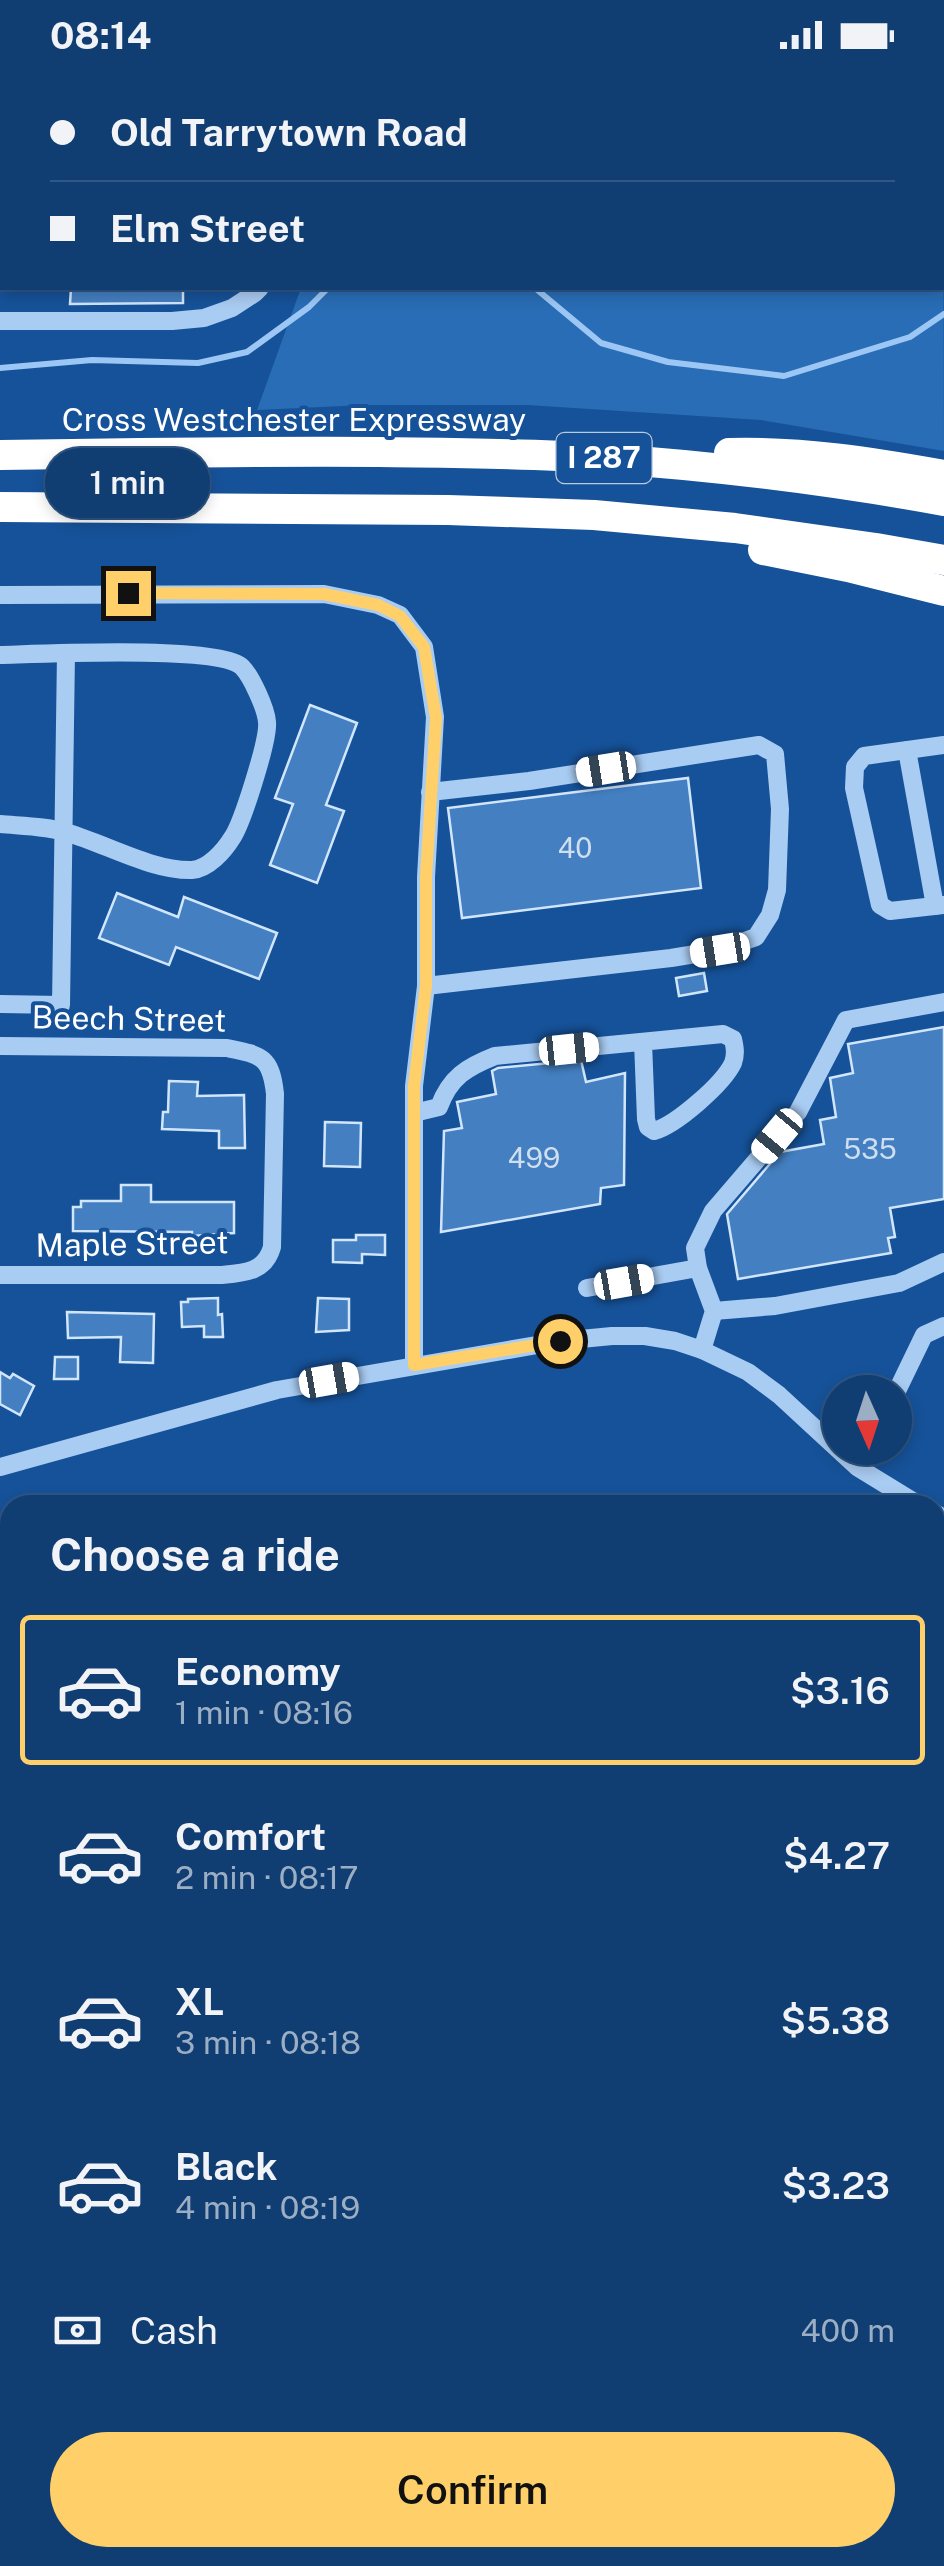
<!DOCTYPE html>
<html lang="en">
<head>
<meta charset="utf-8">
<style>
  :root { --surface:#103e73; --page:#1e497b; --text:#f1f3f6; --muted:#9caec4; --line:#305785; --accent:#ffd06a }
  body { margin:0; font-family:"Public Sans",sans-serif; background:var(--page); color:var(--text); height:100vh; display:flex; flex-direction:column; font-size:38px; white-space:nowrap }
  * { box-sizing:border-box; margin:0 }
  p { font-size:32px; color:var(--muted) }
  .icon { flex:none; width:55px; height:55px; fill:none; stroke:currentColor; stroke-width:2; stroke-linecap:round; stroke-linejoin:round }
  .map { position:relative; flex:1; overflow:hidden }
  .side { position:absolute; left:0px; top:1425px; width:945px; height:1072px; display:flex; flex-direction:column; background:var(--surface); border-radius:30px 30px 0 0; box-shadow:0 5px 15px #0003,0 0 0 2px var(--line) }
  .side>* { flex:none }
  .hud { position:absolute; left:0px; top:0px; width:945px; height:220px; box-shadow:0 5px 15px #0003,0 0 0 2px var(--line); display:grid; align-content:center; height:220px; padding:0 50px; background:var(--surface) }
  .needle { width:65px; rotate:177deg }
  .buttons { position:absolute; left:822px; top:1305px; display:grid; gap:20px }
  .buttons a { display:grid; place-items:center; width:90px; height:90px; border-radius:50%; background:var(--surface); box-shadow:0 5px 15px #0003,0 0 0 2px var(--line); font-size:50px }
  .end { position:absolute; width:45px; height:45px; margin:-22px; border:12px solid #ffd06a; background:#111; box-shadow:0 0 0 5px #111 }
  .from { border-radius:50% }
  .bubble { position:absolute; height:70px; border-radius:35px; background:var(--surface); box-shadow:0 5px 15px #0003,0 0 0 2px var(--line); font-size:32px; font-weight:600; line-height:70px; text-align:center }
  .car { position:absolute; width:30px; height:60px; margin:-30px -15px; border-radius:12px; box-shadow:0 0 8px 2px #0007; background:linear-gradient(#fff 24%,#345 0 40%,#fff 0 76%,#345 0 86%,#fff 0) }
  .hud b { display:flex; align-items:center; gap:35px; height:95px; font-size:38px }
  .hud b+b { border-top:2px solid var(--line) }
  .hud i { width:25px; height:25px; background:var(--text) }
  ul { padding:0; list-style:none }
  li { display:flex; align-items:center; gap:30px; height:150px; margin:0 20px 15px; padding:0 30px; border:5px solid transparent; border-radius:10px }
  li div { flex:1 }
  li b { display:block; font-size:38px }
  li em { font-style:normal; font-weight:600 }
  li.on { border-color:var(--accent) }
  li>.icon { width:90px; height:90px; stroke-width:1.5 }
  h2 { padding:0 50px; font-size:45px; line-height:120px }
  .pay { display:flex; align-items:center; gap:25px; height:110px; padding:0 50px; font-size:38px }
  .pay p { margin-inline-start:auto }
  .action { display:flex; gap:20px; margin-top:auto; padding:20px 50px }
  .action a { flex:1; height:115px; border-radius:60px; background:var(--accent); color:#111; font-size:40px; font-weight:600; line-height:115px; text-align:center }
  .status { display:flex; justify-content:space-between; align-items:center; height:70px; padding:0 50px; background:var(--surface); direction:ltr }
  .status svg { height:28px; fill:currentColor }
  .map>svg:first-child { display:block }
  .green { fill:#296db6 }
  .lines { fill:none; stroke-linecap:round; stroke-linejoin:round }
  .stream { stroke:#9cc7f5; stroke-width:6 }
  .building { fill:#437fc1; stroke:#d1e6fc; stroke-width:2.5 }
  .minor { stroke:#a9ccf2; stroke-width:18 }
  .major { stroke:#f4f9ff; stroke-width:25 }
  .highway { stroke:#fff; stroke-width:30 }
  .route { stroke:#ffd06a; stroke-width:12 }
  .labels { text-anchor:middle; stroke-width:8; stroke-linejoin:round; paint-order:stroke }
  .number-label { font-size:28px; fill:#d0dff0 }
  .shield { fill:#165299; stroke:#b9cbe0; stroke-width:2.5 }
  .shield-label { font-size:30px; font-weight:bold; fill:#fff }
  .street-label { font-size:32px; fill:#fff; stroke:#165299 }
</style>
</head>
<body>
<div class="status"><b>08:14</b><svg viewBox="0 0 49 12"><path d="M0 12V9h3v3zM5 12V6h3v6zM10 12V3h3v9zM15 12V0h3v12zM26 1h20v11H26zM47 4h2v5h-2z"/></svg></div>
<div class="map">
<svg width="944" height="2496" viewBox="0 0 944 2496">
  <rect width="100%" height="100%" fill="#165299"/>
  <g class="green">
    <path d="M943 15 944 381 761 350 527 335H364L257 340 301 218H942Z"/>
    <path d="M935 2320 944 2329V2496H762L767 2488H935Z"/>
    <path d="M452 2488H624L619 2496H459Z"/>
  </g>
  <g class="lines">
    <g class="stream">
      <path d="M410 2 412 0"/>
      <path d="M535 218 601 273 668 292 784 306 910 267 944 244"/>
      <path d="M0 298 92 290 198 293 247 282 309 237 328 218"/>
    </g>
  </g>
  <g class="building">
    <path d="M71 218H183V233L70 234Z"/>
    <path d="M310 635 357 653 326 735 344 741 317 813 270 795 293 734 275 728Z"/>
    <path d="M688 708 701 818 462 848 448 738Z"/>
    <path d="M117 823 178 847 184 827 277 863 259 909 176 877 169 895 99 868Z"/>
    <path d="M704 903 707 921 679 926 676 908Z"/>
    <path d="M944 957V1129L890 1138 895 1167 888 1168 891 1183 738 1209 727 1144 780 1082 824 1074 820 1050 836 1047 830 1008 853 1003 848 974Z"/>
    <path d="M581 990 586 1012 625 1003 624 1115 601 1118 600 1134 441 1162 444 1061 462 1058 457 1032 496 1024 492 1001 498 998Z"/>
    <path d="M169 1011 198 1012 197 1026 244 1025 245 1078H219V1061L162 1059 163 1042H168Z"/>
    <path d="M325 1052 361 1053 360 1097 324 1096Z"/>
    <path d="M121 1115H151V1132H234V1163L192 1166V1162L73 1161V1137H81V1131H121Z"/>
    <path d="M356 1165H385V1185L362 1184V1193L333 1192V1170H356Z"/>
    <path d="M218 1228V1245L222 1244 223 1267H204V1256L182 1257 181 1232H188V1229Z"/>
    <path d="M318 1228 349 1229V1260L316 1262Z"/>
    <path d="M67 1242 154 1244 153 1293 120 1292 121 1267 68 1268Z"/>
    <path d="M55 1287H78V1309H54Z"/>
    <path d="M0 1302 10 1308 13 1304 34 1316 20 1345 0 1334Z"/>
  </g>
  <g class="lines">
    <g class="minor">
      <path d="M889 2 891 0"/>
      <path d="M0 110 2 109"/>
      <path d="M0 251H172L204 248 232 238 255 223 260 218"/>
      <path d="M0 525 324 524 378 535 400 545 424 577 435 647 426 807V916L414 1016V1295"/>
      <path d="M0 585C39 584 220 575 242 597 251 606 266 638 267 652 269 669 242 754 232 768 224 781 208 799 192 800 152 801 106 774 68 763 47 756 22 756 0 754"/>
      <path d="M944 675 864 686 855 697 854 718 880 835 890 841 944 835"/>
      <path d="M907 680 935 836"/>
      <path d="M426 916 671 888 720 880 756 867 770 845 777 820 780 739 775 684 759 675 529 711 430 722"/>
      <path d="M0 934 61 935 66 583"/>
      <path d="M0 976 227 978C261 985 271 986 275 1024L272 1177C265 1202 245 1203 222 1205H0"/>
      <path d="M414 1043 439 1037C450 1007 467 997 495 986L723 964 733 969C735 978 736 984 733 993 723 1014 676 1055 654 1061L648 1057 646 1049 643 972"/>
      <path d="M587 1218 698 1198"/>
      <path d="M714 1241 775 1236 899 1213 944 1192"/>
      <path d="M702 1280 714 1241 698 1198 695 1178 713 1141 798 1042 846 950 944 932"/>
      <path d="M895 1325 924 1265 944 1256"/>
      <path d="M0 1397 277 1320 560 1271 612 1266H645L675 1271 702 1280 748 1302 779 1325 857 1397 919 1435"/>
      <path d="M935 1443 944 1448"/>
      <path d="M0 2047 10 2045"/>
      <path d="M0 2079 10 2077"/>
      <path d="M385 2488 392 2496"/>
      <path d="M689 2496 690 2488"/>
    </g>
    <g class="major">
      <path d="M935 2237 944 2222"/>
      <path d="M782 2496 787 2488"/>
    </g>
    <g class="highway">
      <path d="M729 383C802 381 872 392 944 405"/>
      <path d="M0 385C126 383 253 381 379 382 452 383 525 383 598 388 714 396 830 410 944 431"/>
      <path d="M0 437 448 440 594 445 735 458 876 478 944 490"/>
      <path d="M763 480 848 497 944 521"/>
    </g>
  </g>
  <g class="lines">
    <path class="route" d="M128 523 324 524 378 535 400 546 424 577 436 648 426 806V916L414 1016V1295L560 1271"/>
  </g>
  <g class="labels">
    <g class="number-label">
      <text x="575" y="788">40</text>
      <text x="870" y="1089">535</text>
      <text x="534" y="1098">499</text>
    </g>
    <rect class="shield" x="556.5" y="363" width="95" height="50" rx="8"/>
    <g class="shield-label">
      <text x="604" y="398">I 287</text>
    </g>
    <g class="street-label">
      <text x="294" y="361">Cross Westchester Expressway</text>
      <text transform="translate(129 949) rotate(1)" y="11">Beech Street</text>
      <text transform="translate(132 1174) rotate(-1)" y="11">Maple Street</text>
    </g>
  </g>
</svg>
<div class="buttons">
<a><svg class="needle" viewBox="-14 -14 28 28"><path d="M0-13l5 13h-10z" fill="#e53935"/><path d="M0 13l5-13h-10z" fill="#9caec4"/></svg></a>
</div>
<i class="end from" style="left:560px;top:1271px"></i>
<i class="end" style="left:128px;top:523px"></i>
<div class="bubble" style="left:45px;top:378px;width:165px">1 min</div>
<i class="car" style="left:606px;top:699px;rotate:261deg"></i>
<i class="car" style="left:720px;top:880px;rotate:261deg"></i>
<i class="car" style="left:569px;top:979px;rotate:84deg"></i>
<i class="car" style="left:777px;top:1066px;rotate:220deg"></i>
<i class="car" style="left:624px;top:1212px;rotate:80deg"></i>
<i class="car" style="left:329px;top:1310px;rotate:80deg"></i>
<div class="hud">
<b><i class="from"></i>Old Tarrytown Road</b>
<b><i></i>Elm Street</b>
</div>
<section class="side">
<h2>Choose a ride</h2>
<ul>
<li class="on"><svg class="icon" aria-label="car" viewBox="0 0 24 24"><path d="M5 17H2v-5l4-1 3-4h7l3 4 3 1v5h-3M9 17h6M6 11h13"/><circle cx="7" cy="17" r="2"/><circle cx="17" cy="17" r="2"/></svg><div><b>Economy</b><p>1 min · 08:16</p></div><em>$3.16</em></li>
<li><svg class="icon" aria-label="car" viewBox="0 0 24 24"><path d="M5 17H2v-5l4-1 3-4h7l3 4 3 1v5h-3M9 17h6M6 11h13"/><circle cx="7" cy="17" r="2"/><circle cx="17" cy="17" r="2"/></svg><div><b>Comfort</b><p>2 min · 08:17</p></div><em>$4.27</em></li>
<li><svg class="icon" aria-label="car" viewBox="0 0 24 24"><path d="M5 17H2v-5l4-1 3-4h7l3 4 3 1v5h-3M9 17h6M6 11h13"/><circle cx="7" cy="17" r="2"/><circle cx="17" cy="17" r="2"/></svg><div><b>XL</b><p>3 min · 08:18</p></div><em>$5.38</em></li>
<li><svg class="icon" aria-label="car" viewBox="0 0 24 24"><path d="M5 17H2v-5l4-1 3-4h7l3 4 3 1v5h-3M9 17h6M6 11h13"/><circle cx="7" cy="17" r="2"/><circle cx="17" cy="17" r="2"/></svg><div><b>Black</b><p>4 min · 08:19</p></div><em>$3.23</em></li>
</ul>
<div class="pay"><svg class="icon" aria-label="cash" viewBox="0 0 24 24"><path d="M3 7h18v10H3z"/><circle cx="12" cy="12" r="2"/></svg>Cash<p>400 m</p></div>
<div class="action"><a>Confirm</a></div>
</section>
</div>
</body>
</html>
